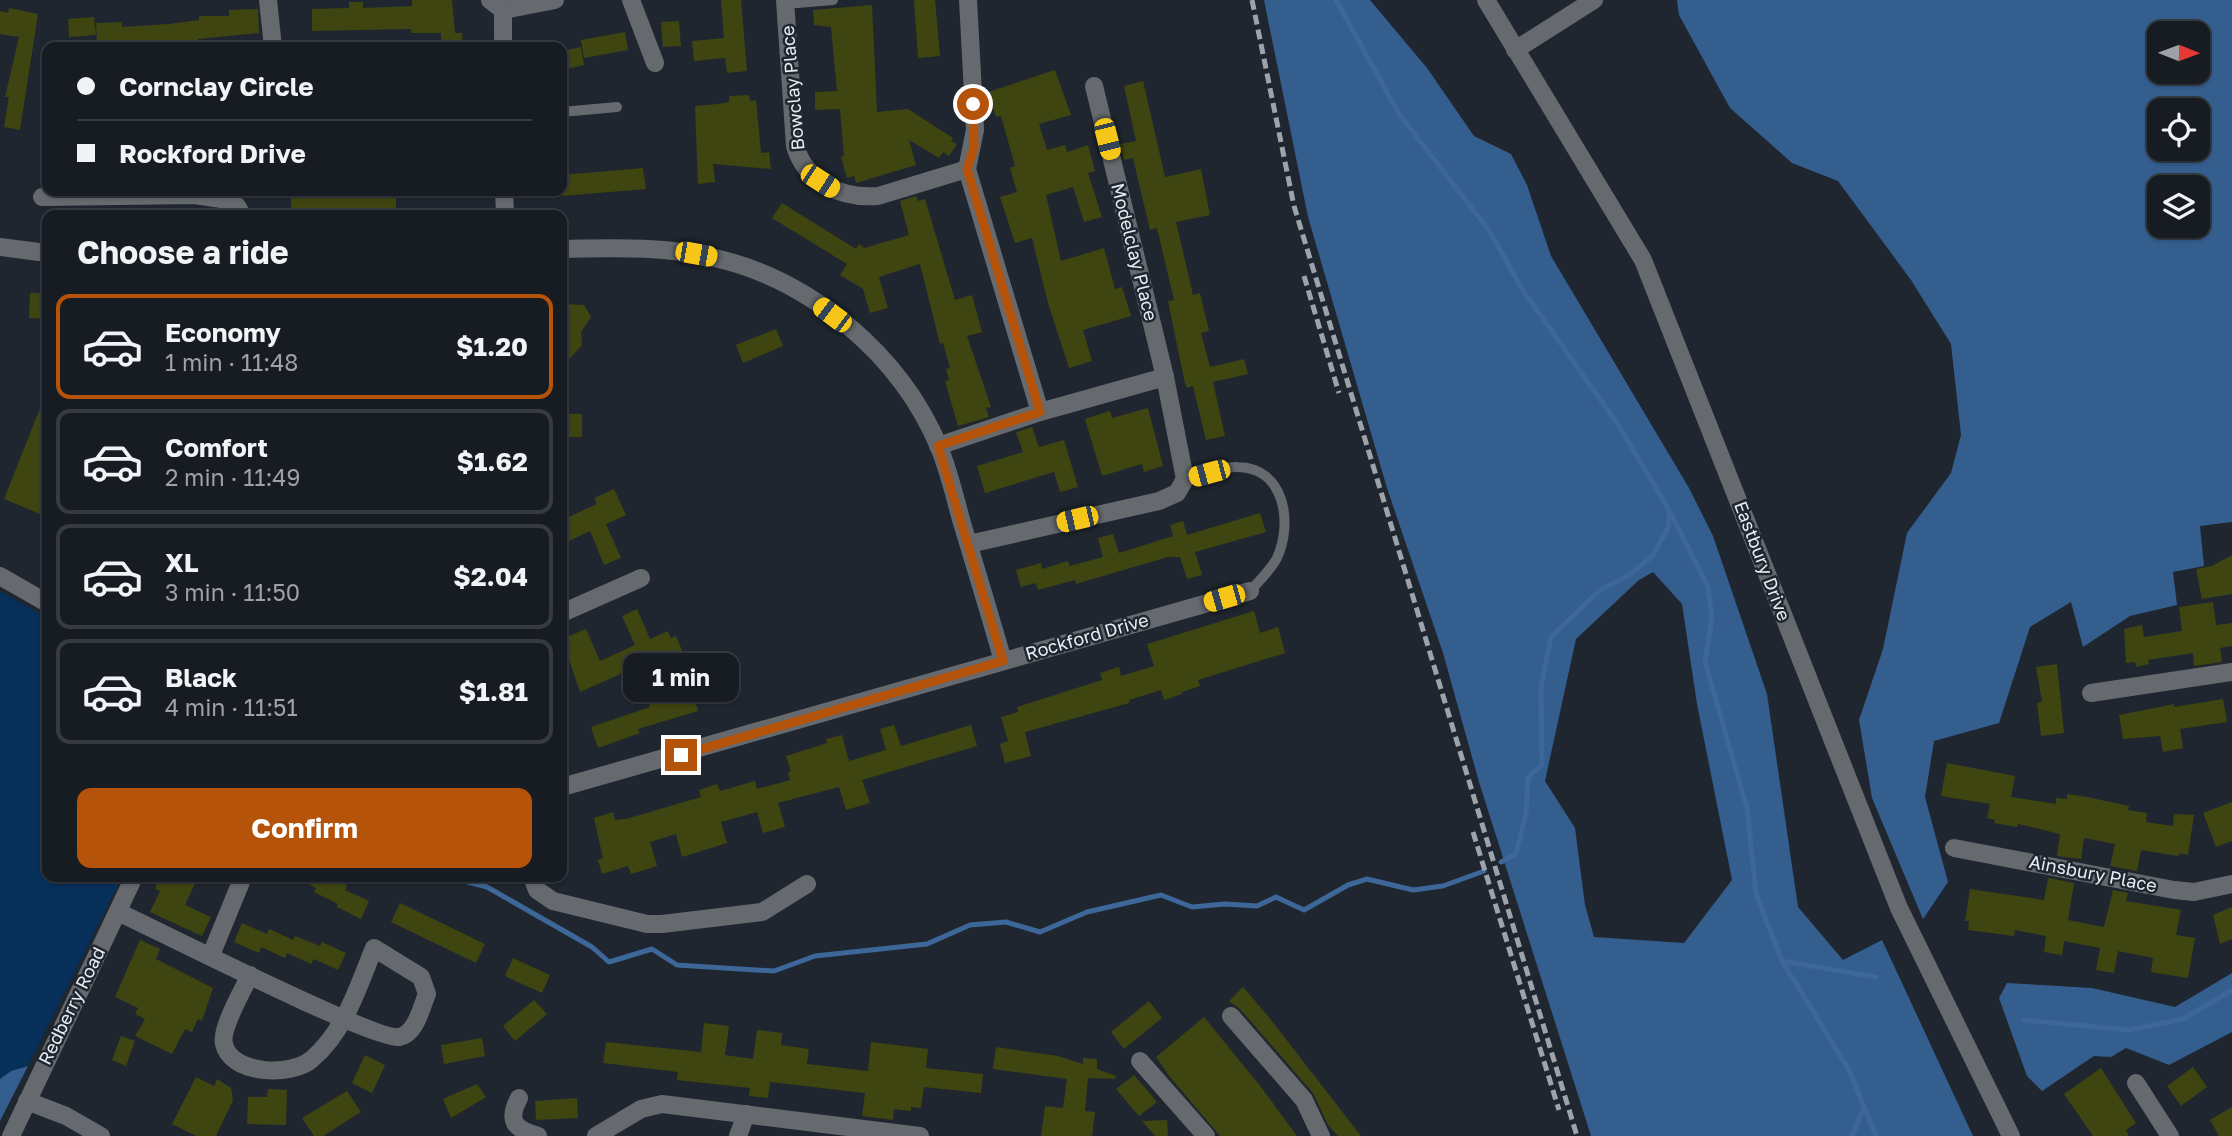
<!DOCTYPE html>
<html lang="en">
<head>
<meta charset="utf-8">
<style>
  :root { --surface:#171c23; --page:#20252b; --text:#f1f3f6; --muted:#9ea1a6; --line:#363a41; --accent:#b45309 }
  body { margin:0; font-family:"Golos Text",sans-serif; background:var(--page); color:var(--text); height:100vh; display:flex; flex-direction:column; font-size:26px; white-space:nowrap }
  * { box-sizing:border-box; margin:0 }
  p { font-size:23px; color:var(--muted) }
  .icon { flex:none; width:38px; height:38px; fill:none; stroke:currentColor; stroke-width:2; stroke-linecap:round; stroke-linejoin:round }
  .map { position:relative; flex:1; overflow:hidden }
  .panel { position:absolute; left:42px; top:210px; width:525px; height:672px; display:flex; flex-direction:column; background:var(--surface); border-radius:14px; box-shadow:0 2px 5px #0004,0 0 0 2px var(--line) }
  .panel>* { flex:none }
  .banner { position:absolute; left:42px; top:42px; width:525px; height:154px; border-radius:14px; box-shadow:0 2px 5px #0004,0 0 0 2px var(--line); display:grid; align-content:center; height:154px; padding:0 35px; background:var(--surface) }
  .needle { width:46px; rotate:91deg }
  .buttons { position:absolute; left:2147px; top:21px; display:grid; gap:14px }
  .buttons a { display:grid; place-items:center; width:63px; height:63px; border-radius:14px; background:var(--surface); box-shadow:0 2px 5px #0004,0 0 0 2px var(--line); font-size:35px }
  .end { position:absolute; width:32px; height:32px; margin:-16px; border:9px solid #b45309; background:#fff; box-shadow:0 0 0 4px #fff }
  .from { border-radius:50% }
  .bubble { position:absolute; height:49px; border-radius:14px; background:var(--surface); box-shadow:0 2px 5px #0004,0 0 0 2px var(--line); font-size:23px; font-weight:700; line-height:49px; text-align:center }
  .car { position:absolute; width:21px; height:42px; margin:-21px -10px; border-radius:9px; box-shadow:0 0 5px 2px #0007; background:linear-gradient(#f5c518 24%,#345 0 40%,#f5c518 0 76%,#345 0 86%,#f5c518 0) }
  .banner b { display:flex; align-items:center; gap:24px; height:66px; font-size:26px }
  .banner b+b { border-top:2px solid var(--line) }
  .banner i { width:18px; height:18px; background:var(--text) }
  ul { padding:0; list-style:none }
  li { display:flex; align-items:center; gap:21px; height:105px; margin:0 14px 10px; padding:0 21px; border:4px solid var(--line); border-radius:14px }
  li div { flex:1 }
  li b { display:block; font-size:26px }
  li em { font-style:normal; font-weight:700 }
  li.selected { border-color:var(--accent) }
  li>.icon { width:63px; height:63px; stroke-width:1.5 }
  h2 { padding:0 35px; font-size:32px; line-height:84px }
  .primary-button { display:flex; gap:14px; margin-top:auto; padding:14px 35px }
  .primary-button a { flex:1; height:80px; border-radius:14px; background:var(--accent); color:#fff; font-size:28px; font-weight:700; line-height:80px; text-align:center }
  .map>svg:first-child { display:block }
  .green { fill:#062f5a }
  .forest { fill:#345e8e; fill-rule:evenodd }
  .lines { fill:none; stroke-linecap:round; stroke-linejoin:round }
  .stream { stroke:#3d6798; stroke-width:5 }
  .building { fill:#3e4511 }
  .service { stroke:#666a6f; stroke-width:10 }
  .minor { stroke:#666a6f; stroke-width:18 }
  .tertiary { stroke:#666a6f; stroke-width:18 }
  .rail { stroke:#9da3aa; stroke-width:5; stroke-dasharray:10 5; stroke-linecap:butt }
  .route { stroke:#b45309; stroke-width:9 }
  .labels { text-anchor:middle; stroke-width:5; stroke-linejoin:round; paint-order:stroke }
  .street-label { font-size:18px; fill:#e8edf3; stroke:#1f262f }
</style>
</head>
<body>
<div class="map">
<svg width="2232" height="1136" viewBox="0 0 2232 1136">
  <rect width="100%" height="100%" fill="#1f262f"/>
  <path class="green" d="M0 591 47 618V877H122L28 1066 11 1071 0 1079Z"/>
  <g class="forest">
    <path d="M1264 0H1370L1427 68 1474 136 1511 154 1527 185 1551 256 1689 488 1713 536 1767 694 1798 907 1843 960 1882 940 1973 1136H1591L1479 782 1443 653 1387 488 1308 217ZM1653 572 1682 604 1697 704 1732 880 1684 943 1594 937 1585 905 1575 828 1545 781 1576 639 1639 580Z"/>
    <path d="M1677 0H2232V522L2200 526 2204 566 2173 572 2177 605 2130 616 2083 647 2071 602 2030 627 1999 723 1934 741 1925 797 1948 882 1923 919 1872 798 1859 720 1883 649 1907 533 1951 473 1961 435 1951 344 1911 280 1838 181 1792 163 1730 108 1679 15ZM2160 33H2198V72H2160ZM2198 110V149H2160V110ZM2160 187H2198V226H2160Z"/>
    <path d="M2232 973V1032L2169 1065 2126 1048 2111 1057 2094 1056 2042 1091 2027 1076 1999 998 2007 983 2092 988 2175 1007Z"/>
    <path d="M28 1066 0 1121V1079L11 1071Z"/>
  </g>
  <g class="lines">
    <g class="stream">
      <path d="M1336 0 1399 114 1488 229 1524 292 1619 426 1670 512 1708 587 1712 619 1705 662 1747 808 1756 894 1782 961 1849 1070 1876 1136"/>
      <path d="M1501 862 1516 854 1526 813 1528 777 1542 765 1541 686 1551 637 1600 590 1631 574 1652 556 1668 528 1669 514"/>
      <path d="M449 877 487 887 592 947 609 962 652 949 677 965 774 971 815 956 927 944 970 925 1006 922 1040 932 1087 912 1161 895 1192 907 1225 904 1257 906 1276 897 1304 910 1348 885 1367 879 1413 890 1443 886 1484 871"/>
      <path d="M1782 961 1876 977"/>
      <path d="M2024 1020 2129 1030 2183 1019 2232 990"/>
      <path d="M1852 1136 1864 1107"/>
    </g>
  </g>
  <g class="building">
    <path d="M412 0H452L455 33H462L463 46 441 47V33H411V29L312 31V9L349 8V2H363V8L412 6Z"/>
    <path d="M721 0H741L747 71 727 73 725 58 694 61 692 41 724 38Z"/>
    <path d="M914 0H935L940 56 918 58Z"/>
    <path d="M872 5 877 112 908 109 953 138 951 141 957 144 949 156 943 152 939 158 909 140 916 165 856 183 854 176 847 178 841 157 844 156 840 109 815 110V92L837 91 831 27 814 25 813 10Z"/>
    <path d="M9 8 38 14 20 130 4 127 9 97H5L19 37 0 34V11L8 13Z"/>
    <path d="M258 9 259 33 198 39V43L134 47H124V41L97 42 96 23 122 22V27L169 24 199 20V16H229V10Z"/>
    <path d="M94 17 96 35 69 37 68 19Z"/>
    <path d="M679 21 681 46 663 47 661 22Z"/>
    <path d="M625 32 628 50 584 58 581 40Z"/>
    <path d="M581 47 584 65 562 70V51Z"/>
    <path d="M1055 70 1071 115 1039 124 1047 150 1065 145 1067 152 1088 145 1095 171 1088 173 1102 217 1084 222 1073 187 1046 195 1061 261 1104 248 1115 289 1122 287 1131 316 1083 330 1092 361 1069 368 1048 303 1032 238 1015 243 1000 197 1017 192 1010 168 1015 166 1001 116 996 117 988 92Z"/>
    <path d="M1143 81 1165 177 1201 169 1210 215 1176 222 1193 295 1200 293 1209 331 1201 333 1210 367 1244 359 1248 374 1213 382 1225 436 1206 440 1193 386 1187 388 1185 384 1168 301 1174 300 1157 228 1150 230 1133 158 1124 160 1120 144 1136 141 1124 86Z"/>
    <path d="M749 95 750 101 756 100 761 153 769 152 771 169 713 164 715 182 698 184 695 106 718 104 729 102V96Z"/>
    <path d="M643 168 646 189 562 196V175Z"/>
    <path d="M291 191H396V215L312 212V215H291Z"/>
    <path d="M916 196 918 201 925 199 955 300 972 295 982 332 967 336 991 407 986 408 989 417 958 426 945 381 949 380 946 369 950 368 943 343 940 344 920 264 879 277 888 308 870 313 863 289 840 275 847 264 772 218 782 203 856 249 859 244 864 248 909 235 900 201Z"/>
    <path d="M30 293H47V319L29 318Z"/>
    <path d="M562 304 584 305 591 317 581 332 582 345 562 367Z"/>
    <path d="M776 329 783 346 743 363 736 345Z"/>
    <path d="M46 393 47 394V517L4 499Z"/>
    <path d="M1148 408 1163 466 1144 472 1142 464 1102 476 1085 419 1110 411 1112 418Z"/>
    <rect x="562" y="414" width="20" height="23"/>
    <path d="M1032 427 1039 447 1064 440 1078 487 1060 492 1054 472 985 493 977 466 1023 452 1016 432Z"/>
    <path d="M614 489 626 515 606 524 621 558 604 565 590 531 562 544V520L597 504 594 498Z"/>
    <path d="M1260 513 1266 532 1195 552 1202 575 1187 579 1180 557H1168L1076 584 1075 580 1038 590 1036 583 1021 587 1016 570 1041 563 1042 569 1068 561 1070 566 1103 557 1098 538 1113 534 1119 553 1173 536 1170 525 1183 521 1187 535Z"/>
    <path d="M2232 555V594L2202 599 2196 569 2212 566Z"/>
    <path d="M2213 602 2216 625 2232 623V646L2220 648 2222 662 2194 666 2193 653 2148 660 2149 664 2136 667 2135 662 2126 663 2124 629 2142 625 2144 637 2182 631 2179 607Z"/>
    <path d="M637 609 650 639 668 631 671 638 676 636 683 653 661 662 659 657 580 692 562 639 586 629 600 661 635 645 622 616Z"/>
    <path d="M1254 611 1260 633 1278 627 1285 653 1198 680 1200 686 1182 692V694L1164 700 1161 690 1129 700V703L1025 732 1031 756 1005 763 1000 744 1008 741 1001 717 1018 712 1017 707 1102 680 1100 673 1119 667 1121 676 1154 666 1147 644Z"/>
    <path d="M2057 664 2064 733 2041 736 2037 703 2042 702 2036 667Z"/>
    <path d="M692 691 698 711 638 729 640 733 598 748 591 727 650 707 649 703Z"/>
    <path d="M2223 699 2227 722 2180 729 2183 748 2163 752 2160 736 2123 739 2119 715 2174 704V707Z"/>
    <path d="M894 725 901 746 971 725 977 746 862 780 870 803 846 810 839 787 778 803 785 827 763 833 757 812 721 822 727 843 682 857 676 834 650 842 657 866 631 874 628 866 602 874 598 860 603 858 594 818 613 812 615 820 626 819 701 797 699 790 717 784 720 791 755 781 757 789 790 780 788 772 791 771 786 756 827 743 826 739 842 735 849 761 886 750 880 729Z"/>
    <path d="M1947 763 2015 776 2011 797 2056 804V798L2067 799V794L2087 797 2129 806 2128 810 2147 813 2146 822 2173 826 2174 814 2194 815 2188 855 2180 853 2178 856 2141 850 2137 871 2110 866 2115 844 2084 838 2081 859 2057 856 2060 834 2018 824 2017 827 1994 823 1995 820 1987 818 1990 804 1941 796Z"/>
    <path d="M2232 802V841L2216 847 2203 813Z"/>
    <path d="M160 877H198L185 905 211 917 202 936 150 912 160 891 155 889Z"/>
    <path d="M294 877H328L347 885 345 890 369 901 361 919 337 907 338 904 314 892 316 888Z"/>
    <path d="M2048 878 2074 883 2068 920 2104 927 2113 890 2128 893 2126 901 2181 910 2176 935 2195 938 2188 978 2151 972 2153 958 2118 951 2114 973 2096 970 2100 948 2064 941 2062 955 2044 952 2046 936 2015 930 2014 936 1968 930 1969 921H1965L1970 889 2044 900Z"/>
    <path d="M400 903 485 944 476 963 391 922Z"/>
    <path d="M2232 907V939L2220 944 2213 915Z"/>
    <path d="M242 923 267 934 269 929 293 940 295 936 320 946 322 942 346 953 338 970 314 959 311 964 287 953 285 958 261 947 259 953 234 942Z"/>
    <path d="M140 940 160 949 156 959 213 988 202 1021 198 1019 192 1032 185 1029 172 1054 135 1036 145 1019 135 1014 138 1008 115 997Z"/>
    <path d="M513 958 550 975 542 993 505 976Z"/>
    <path d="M1243 987 1268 1016 1361 1136H1338L1328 1125 1313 1093 1240 1009 1229 1001Z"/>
    <path d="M534 1000 547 1014 515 1041 503 1026Z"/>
    <path d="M1149 1001 1162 1018 1124 1049 1111 1032Z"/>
    <path d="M1204 1017 1261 1087 1297 1136H1220L1170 1077 1156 1057Z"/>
    <path d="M704 1023 729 1026 725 1055 753 1059 757 1030 782 1033 781 1045 809 1049 807 1064 868 1071 871 1042 928 1049 926 1068 983 1074 981 1093 924 1087 921 1108 911 1107V1111L894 1109 893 1120 862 1116 865 1093 770 1082 768 1098 749 1096 750 1088 677 1080 678 1072 603 1063 606 1042 701 1052Z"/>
    <path d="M121 1036 135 1041 126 1066 112 1060Z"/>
    <path d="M482 1038 485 1056 444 1064 441 1045Z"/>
    <path d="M996 1047 1058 1056 1083 1064V1058L1097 1059V1069L1116 1076 1115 1079 1088 1078 1085 1111 1095 1112 1092 1136H1041L1045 1106 1063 1108 1067 1079 993 1069Z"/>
    <path d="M365 1055 385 1065 372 1093 352 1083Z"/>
    <path d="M2193 1067 2207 1087 2181 1106 2167 1086Z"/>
    <path d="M2101 1068 2136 1123 2126 1130 2129 1136H2093L2064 1094Z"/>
    <path d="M1134 1075 1157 1102 1139 1116 1116 1089Z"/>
    <path d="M196 1077 214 1086 217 1079 231 1088 233 1100 216 1136H196L172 1124Z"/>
    <path d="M477 1084 486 1097 451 1118 443 1099Z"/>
    <path d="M268 1089 287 1090 286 1125 247 1124 248 1097H267Z"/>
    <path d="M347 1091 361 1112 323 1136H314L302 1118Z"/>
    <path d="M577 1098 578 1118 536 1120 535 1101Z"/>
    <path d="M2232 1107V1136H2219L2210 1120Z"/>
    <path d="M1167 1120 1168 1136H1155L1142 1121Z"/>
  </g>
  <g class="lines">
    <g class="service">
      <path d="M785 4 833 0"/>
      <path d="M562 112 617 107"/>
      <path d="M1185 479C1202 475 1221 466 1238 467 1285 468 1293 523 1277 558 1270 571 1260 580 1250 591"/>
    </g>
    <g class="minor">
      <path d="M268 0 273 47"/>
      <path d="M490 0 503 10V47"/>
      <path d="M631 0 655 63"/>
      <path d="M785 0 795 146C806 182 841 199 878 196L967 169"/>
      <path d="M968 0 975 130 967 169 1040 412"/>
      <path d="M503 10 555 0"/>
      <path d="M504 191 505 215"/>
      <path d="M42 197 195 195 228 200 237 206 242 215"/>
      <path d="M0 247 47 253"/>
      <path d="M562 249C613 248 665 246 715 258 812 280 901 356 939 447 949 471 955 498 962 523 976 569 990 615 1003 661"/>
      <path d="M938 446 1040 412 1165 377"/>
      <path d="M969 544 1159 501 1177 493 1185 479 1165 377 1094 86"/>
      <path d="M0 576 47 603"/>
      <path d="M562 613 641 578"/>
      <path d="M2091 693 2232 672"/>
      <path d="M562 787 1250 591"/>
      <path d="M1954 848 2174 890 2194 892 2232 884"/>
      <path d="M532 877 537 890 553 901 647 924H662L762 912 807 884"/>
      <path d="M118 912C157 930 375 1041 399 1037 416 1034 421 1008 427 994L421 977 374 948C358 987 345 1031 312 1059 292 1077 231 1075 224 1044 220 1029 243 990 250 975"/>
      <path d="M211 955 243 877"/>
      <path d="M1231 1016 1304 1100 1321 1136"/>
      <path d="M1140 1061 1206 1136"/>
      <path d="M2136 1083 2170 1136"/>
      <path d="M519 1098C507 1121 514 1129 538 1136"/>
      <path d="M27 1101 66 1116 101 1136"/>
      <path d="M11 1136 134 877"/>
      <path d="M596 1136 641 1109 662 1104 920 1136"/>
      <path d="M738 1136 746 1114"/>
    </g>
    <g class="tertiary">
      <path d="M1486 0 1643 260 1899 908 2011 1136"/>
      <path d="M1515 50 1594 0"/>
    </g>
    <g class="rail">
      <path d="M1252 0 1294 206 1577 1136"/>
      <path d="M1304 276 1339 393"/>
      <path d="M1473 832 1559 1110"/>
    </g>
  </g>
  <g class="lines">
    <path class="route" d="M681 755 1003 661 938 446 1040 412 967 169 974 148 973 104"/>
  </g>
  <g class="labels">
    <g class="street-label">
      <text transform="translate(793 88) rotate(-95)" y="6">Bowclay Place</text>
      <text transform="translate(1134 252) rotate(76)" y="6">Modelclay Place</text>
      <text transform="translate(1762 561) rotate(69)" y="6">Eastbury Drive</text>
      <text transform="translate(1087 637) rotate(-16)" y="6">Rockford Drive</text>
      <text transform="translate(2093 874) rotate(11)" y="6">Ainsbury Place</text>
      <text transform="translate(72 1006) rotate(-64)" y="6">Redberry Road</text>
    </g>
  </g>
</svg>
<div class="buttons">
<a><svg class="needle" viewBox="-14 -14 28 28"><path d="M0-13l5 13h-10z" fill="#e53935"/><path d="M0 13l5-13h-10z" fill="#9ea1a6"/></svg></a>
<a><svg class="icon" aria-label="locate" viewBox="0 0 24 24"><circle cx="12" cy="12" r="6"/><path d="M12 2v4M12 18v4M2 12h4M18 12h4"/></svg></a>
<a><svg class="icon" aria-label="layers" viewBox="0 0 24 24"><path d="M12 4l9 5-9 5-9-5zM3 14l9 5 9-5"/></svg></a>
</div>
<i class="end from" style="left:973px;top:104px"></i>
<i class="end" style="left:681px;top:755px"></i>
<div class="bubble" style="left:623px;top:653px;width:116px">1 min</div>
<i class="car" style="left:1107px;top:139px;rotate:166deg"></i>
<i class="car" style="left:820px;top:181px;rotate:123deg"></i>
<i class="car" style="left:696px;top:254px;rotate:100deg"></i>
<i class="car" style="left:832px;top:315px;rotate:307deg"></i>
<i class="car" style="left:1209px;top:473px;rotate:255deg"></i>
<i class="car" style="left:1077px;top:519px;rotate:257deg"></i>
<i class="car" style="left:1224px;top:598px;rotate:254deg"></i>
<div class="banner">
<b><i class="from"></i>Cornclay Circle</b>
<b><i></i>Rockford Drive</b>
</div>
<section class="panel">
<h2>Choose a ride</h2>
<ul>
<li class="selected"><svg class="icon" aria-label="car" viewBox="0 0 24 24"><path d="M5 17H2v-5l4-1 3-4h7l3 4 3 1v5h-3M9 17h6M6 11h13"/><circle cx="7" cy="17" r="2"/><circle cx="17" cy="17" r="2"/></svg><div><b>Economy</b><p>1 min · 11:48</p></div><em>$1.20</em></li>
<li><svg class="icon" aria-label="car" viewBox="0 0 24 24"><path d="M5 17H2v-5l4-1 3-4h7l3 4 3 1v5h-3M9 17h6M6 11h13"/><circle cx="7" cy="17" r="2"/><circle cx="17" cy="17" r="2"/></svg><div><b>Comfort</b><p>2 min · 11:49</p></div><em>$1.62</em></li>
<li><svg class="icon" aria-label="car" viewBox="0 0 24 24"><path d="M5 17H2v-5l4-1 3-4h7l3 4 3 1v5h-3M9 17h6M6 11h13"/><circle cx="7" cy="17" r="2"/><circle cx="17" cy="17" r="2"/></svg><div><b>XL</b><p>3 min · 11:50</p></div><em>$2.04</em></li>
<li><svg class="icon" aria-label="car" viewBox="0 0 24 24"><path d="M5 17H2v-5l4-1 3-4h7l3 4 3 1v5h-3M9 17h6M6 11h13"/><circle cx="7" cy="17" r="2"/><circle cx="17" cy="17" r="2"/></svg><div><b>Black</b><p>4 min · 11:51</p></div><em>$1.81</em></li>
</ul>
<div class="primary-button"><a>Confirm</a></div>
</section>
</div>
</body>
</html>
